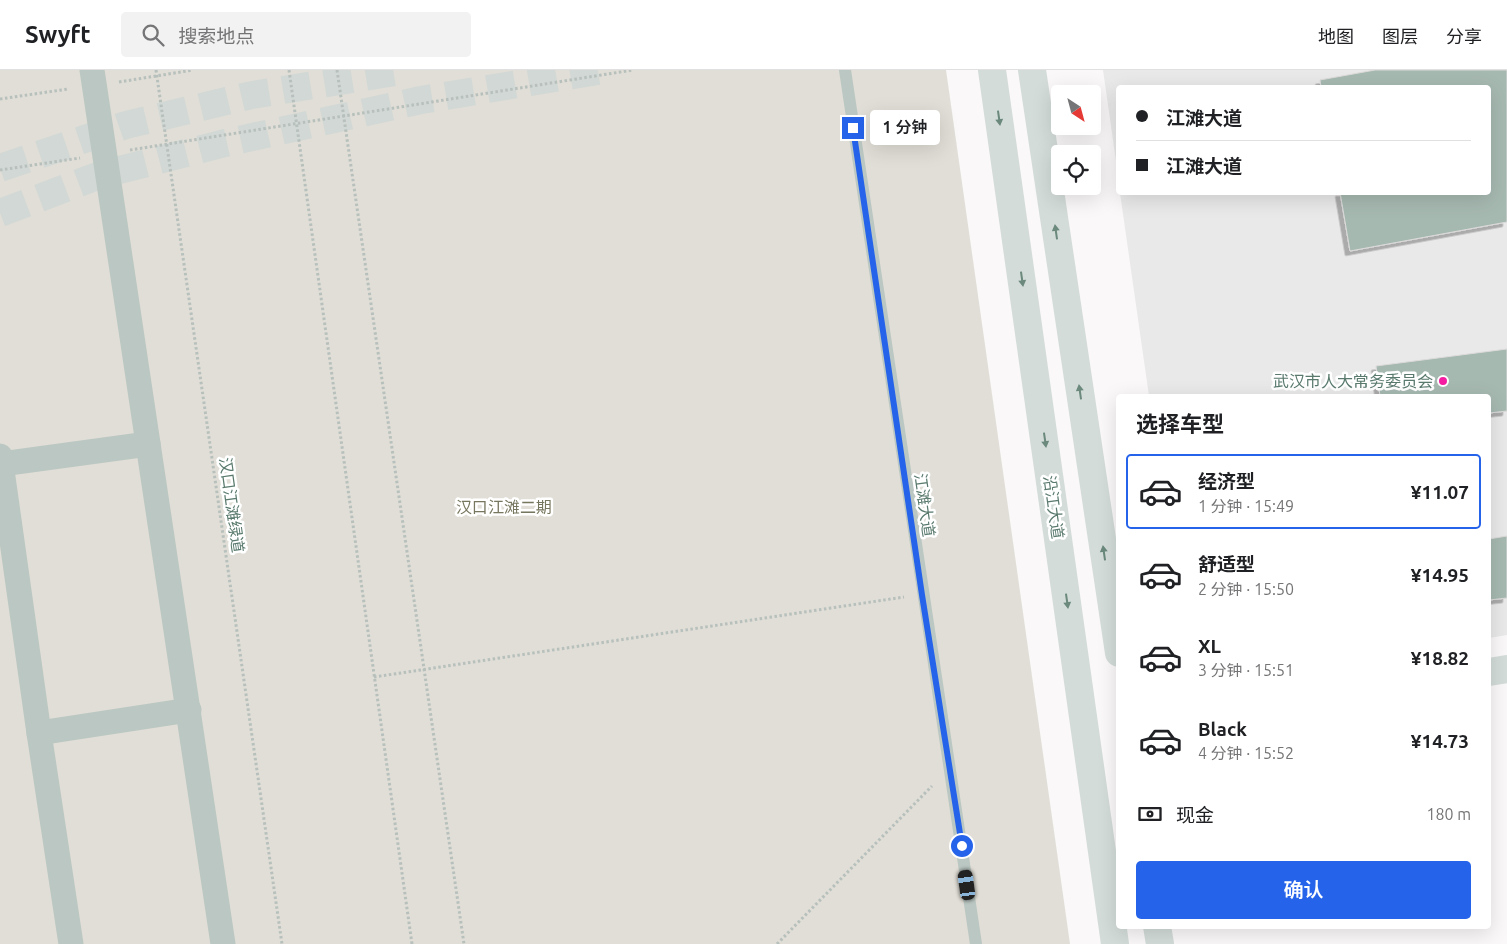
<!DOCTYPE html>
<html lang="zh">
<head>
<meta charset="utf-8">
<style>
  :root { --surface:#fff; --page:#f2f2f2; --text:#202124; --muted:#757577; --line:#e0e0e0; --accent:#2563eb }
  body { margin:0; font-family:Ubuntu,"Noto Sans SC",sans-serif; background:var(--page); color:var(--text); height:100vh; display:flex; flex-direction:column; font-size:19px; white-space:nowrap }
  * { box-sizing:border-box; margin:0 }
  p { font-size:16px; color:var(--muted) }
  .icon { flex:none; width:28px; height:28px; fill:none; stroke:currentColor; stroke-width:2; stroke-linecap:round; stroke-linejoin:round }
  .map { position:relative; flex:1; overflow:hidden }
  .panel { position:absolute; left:1116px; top:324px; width:375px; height:535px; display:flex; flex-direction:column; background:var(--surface); border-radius:5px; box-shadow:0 5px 20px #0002 }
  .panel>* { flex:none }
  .hud { position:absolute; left:1116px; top:15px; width:375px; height:110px; border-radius:5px; box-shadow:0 5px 20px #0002; display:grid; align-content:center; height:110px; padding:0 20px; background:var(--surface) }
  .needle { width:32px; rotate:144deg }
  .tools { position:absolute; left:1051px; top:15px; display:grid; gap:10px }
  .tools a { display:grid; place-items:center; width:50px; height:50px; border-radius:5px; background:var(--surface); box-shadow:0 5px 20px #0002; font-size:25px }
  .end { position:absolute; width:22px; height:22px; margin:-11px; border:6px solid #2563eb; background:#fff; box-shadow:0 0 0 2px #fff }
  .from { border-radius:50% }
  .bubble { position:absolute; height:35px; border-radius:5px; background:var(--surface); box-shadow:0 5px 20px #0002; font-size:16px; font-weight:600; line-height:35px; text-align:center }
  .car { position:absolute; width:15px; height:30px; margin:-15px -8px; border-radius:6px; box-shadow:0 0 4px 1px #0007; background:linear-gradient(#222 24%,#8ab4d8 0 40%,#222 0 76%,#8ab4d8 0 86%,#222 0) }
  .hud b { display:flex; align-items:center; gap:18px; height:48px; font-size:19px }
  .hud b+b { border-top:1px solid var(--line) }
  .hud i { width:12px; height:12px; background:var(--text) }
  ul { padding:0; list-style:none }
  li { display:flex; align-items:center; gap:15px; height:75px; margin:0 10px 8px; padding:0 10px; border:2px solid transparent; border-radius:5px }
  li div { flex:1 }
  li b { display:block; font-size:19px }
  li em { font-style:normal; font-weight:600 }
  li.current { border-color:var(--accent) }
  li>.icon { width:45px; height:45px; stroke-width:1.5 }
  h2 { padding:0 20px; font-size:22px; line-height:60px }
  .pay { display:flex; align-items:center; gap:12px; height:55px; padding:0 20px; font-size:19px }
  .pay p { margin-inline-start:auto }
  .button { display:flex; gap:10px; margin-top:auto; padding:10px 20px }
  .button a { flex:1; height:58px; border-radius:5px; background:var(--accent); color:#fff; font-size:20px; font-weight:600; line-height:58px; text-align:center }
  header { display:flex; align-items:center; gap:30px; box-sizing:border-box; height:70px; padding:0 25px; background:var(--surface); border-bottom:1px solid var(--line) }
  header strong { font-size:24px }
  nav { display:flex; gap:28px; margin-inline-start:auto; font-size:18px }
  .search { width:350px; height:45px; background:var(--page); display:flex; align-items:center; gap:12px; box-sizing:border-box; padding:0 18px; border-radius:5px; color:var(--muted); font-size:19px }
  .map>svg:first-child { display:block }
  .built { fill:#e8e9e8 }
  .green { fill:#e0ded6 }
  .building { fill:#a6b9b1; stroke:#dcdada; filter:url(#shadow) }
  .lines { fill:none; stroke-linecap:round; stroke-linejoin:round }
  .primary-tunnel { stroke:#d2d8d5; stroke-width:28; stroke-dasharray:28 14; stroke-linecap:butt }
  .path { stroke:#b7c0bc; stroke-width:3; stroke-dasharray:2.5 2.5; stroke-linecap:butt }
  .lane { stroke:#bbc7c2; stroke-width:12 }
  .street { stroke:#bbc7c2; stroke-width:25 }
  .secondary { stroke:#d3dcd9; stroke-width:28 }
  .primary { stroke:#d3dcd9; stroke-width:28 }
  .oneway { fill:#6b897d }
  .route { stroke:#2563eb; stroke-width:6 }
  .poi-dot { fill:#f51da1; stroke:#fff; stroke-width:2 }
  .labels { text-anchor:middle; stroke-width:5; stroke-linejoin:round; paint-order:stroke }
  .poi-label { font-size:16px; fill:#597a6d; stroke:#fff; text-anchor:end }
  .street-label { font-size:16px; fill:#597a6d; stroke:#fff }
  .park-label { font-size:16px; fill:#77765e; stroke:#fff }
</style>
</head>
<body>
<header>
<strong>Swyft</strong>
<div class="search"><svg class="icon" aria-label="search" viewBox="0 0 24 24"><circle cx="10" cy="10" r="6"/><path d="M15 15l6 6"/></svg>搜索地点</div>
<nav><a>地图</a><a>图层</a><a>分享</a></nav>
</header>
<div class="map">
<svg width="1507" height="874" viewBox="0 0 1507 874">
  <defs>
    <filter id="shadow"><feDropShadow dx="-4.5" dy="4.5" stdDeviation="0" flood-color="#0004"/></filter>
  </defs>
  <rect width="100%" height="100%" fill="#faf8f8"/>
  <path class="built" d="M1103 0H1507V565L1489 568V326H1149L1120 123 1489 122V18H1119V112Z"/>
  <path class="green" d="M0 0H946L1070 874H0Z"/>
  <g class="building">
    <path d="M1375 0H1507V152L1350 181 1340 122H1489V18H1321L1320 10Z"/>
    <path d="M1507 279V341L1489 343V326H1380L1376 296Z"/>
    <path d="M1507 466V528L1489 530V469Z"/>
  </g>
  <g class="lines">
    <g class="primary-tunnel">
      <path d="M0 98 126 55 252 25 407 0"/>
      <path d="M0 143 100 105 225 73 421 30 603 0"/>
    </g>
    <g class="path">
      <path d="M156 0 282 874"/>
      <path d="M289 0 412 874"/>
      <path d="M337 0 464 874"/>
      <path d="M119 12 193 0"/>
      <path d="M0 29 68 19"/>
      <path d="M130 80 633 0"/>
      <path d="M0 100 80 88"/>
      <path d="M374 607 904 527"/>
      <path d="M777 874 932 716"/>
    </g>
    <path class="lane" d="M845 0 976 874"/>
    <g class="street">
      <path d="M92 0 223 874"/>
      <path d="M0 386 39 663 71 874"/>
      <path d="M1 394 148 374"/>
      <path d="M39 663 189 640"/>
    </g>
    <path class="secondary" d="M1489 602 1507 599"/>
    <g class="primary">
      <path d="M992 0 1115 874"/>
      <path d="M1032 0 1119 583"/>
      <path d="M1157 856 1160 874"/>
    </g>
  </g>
  <defs><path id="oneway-solid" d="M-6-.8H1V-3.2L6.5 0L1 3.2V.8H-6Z" transform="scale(1.25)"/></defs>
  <g class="oneway">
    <use href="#oneway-solid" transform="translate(999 48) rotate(82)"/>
    <use href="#oneway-solid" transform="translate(1056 162) rotate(-98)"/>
    <use href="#oneway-solid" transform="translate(1022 209) rotate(82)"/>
    <use href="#oneway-solid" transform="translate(1080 322) rotate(-98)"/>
    <use href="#oneway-solid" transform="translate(1045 370) rotate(82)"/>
    <use href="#oneway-solid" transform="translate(1104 483) rotate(-98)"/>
    <use href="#oneway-solid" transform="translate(1067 531) rotate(82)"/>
  </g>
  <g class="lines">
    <path class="route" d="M853 58 922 525 962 776"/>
  </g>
  <circle class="poi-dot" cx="1443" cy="311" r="5"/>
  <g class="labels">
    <g class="poi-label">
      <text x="1433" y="317">武汉市人大常务委员会</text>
    </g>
    <g class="street-label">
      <text transform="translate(232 435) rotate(82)" y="6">汉口江滩绿道</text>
      <text transform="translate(925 435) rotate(82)" y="6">江滩大道</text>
      <text transform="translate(1054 437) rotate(82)" y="6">沿江大道</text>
    </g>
    <g class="park-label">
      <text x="504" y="443">汉口江滩二期</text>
    </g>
  </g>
</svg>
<div class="tools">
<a><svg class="needle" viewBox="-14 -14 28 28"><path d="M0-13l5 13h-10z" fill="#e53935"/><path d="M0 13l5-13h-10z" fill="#757577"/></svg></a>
<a><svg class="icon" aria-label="locate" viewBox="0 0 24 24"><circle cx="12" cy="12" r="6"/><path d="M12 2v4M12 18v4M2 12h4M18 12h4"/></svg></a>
</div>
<i class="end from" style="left:962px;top:776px"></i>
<i class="end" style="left:853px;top:58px"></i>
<div class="bubble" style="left:870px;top:40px;width:70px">1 分钟</div>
<i class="car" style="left:967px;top:815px;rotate:352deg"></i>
<div class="hud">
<b><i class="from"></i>江滩大道</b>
<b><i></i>江滩大道</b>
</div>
<section class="panel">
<h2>选择车型</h2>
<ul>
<li class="current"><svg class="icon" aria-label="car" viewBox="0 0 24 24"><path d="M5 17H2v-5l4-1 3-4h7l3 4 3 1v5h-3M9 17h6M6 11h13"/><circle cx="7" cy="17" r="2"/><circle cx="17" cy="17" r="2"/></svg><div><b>经济型</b><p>1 分钟 · 15:49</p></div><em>¥11.07</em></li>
<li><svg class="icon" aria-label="car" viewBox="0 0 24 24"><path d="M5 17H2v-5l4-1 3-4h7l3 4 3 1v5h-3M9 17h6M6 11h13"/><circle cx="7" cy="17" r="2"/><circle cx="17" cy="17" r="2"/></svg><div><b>舒适型</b><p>2 分钟 · 15:50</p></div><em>¥14.95</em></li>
<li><svg class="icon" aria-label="car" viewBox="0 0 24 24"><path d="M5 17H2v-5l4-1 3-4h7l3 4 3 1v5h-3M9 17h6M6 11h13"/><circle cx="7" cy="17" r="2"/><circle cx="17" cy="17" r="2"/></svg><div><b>XL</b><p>3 分钟 · 15:51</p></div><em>¥18.82</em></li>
<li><svg class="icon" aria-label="car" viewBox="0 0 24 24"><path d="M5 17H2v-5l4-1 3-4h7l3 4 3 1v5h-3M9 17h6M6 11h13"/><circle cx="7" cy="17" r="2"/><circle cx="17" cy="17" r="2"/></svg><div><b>Black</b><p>4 分钟 · 15:52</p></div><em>¥14.73</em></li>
</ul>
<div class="pay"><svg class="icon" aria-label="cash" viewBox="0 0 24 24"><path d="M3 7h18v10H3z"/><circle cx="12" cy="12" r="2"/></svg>现金<p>180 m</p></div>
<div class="button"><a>确认</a></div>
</section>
</div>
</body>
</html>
